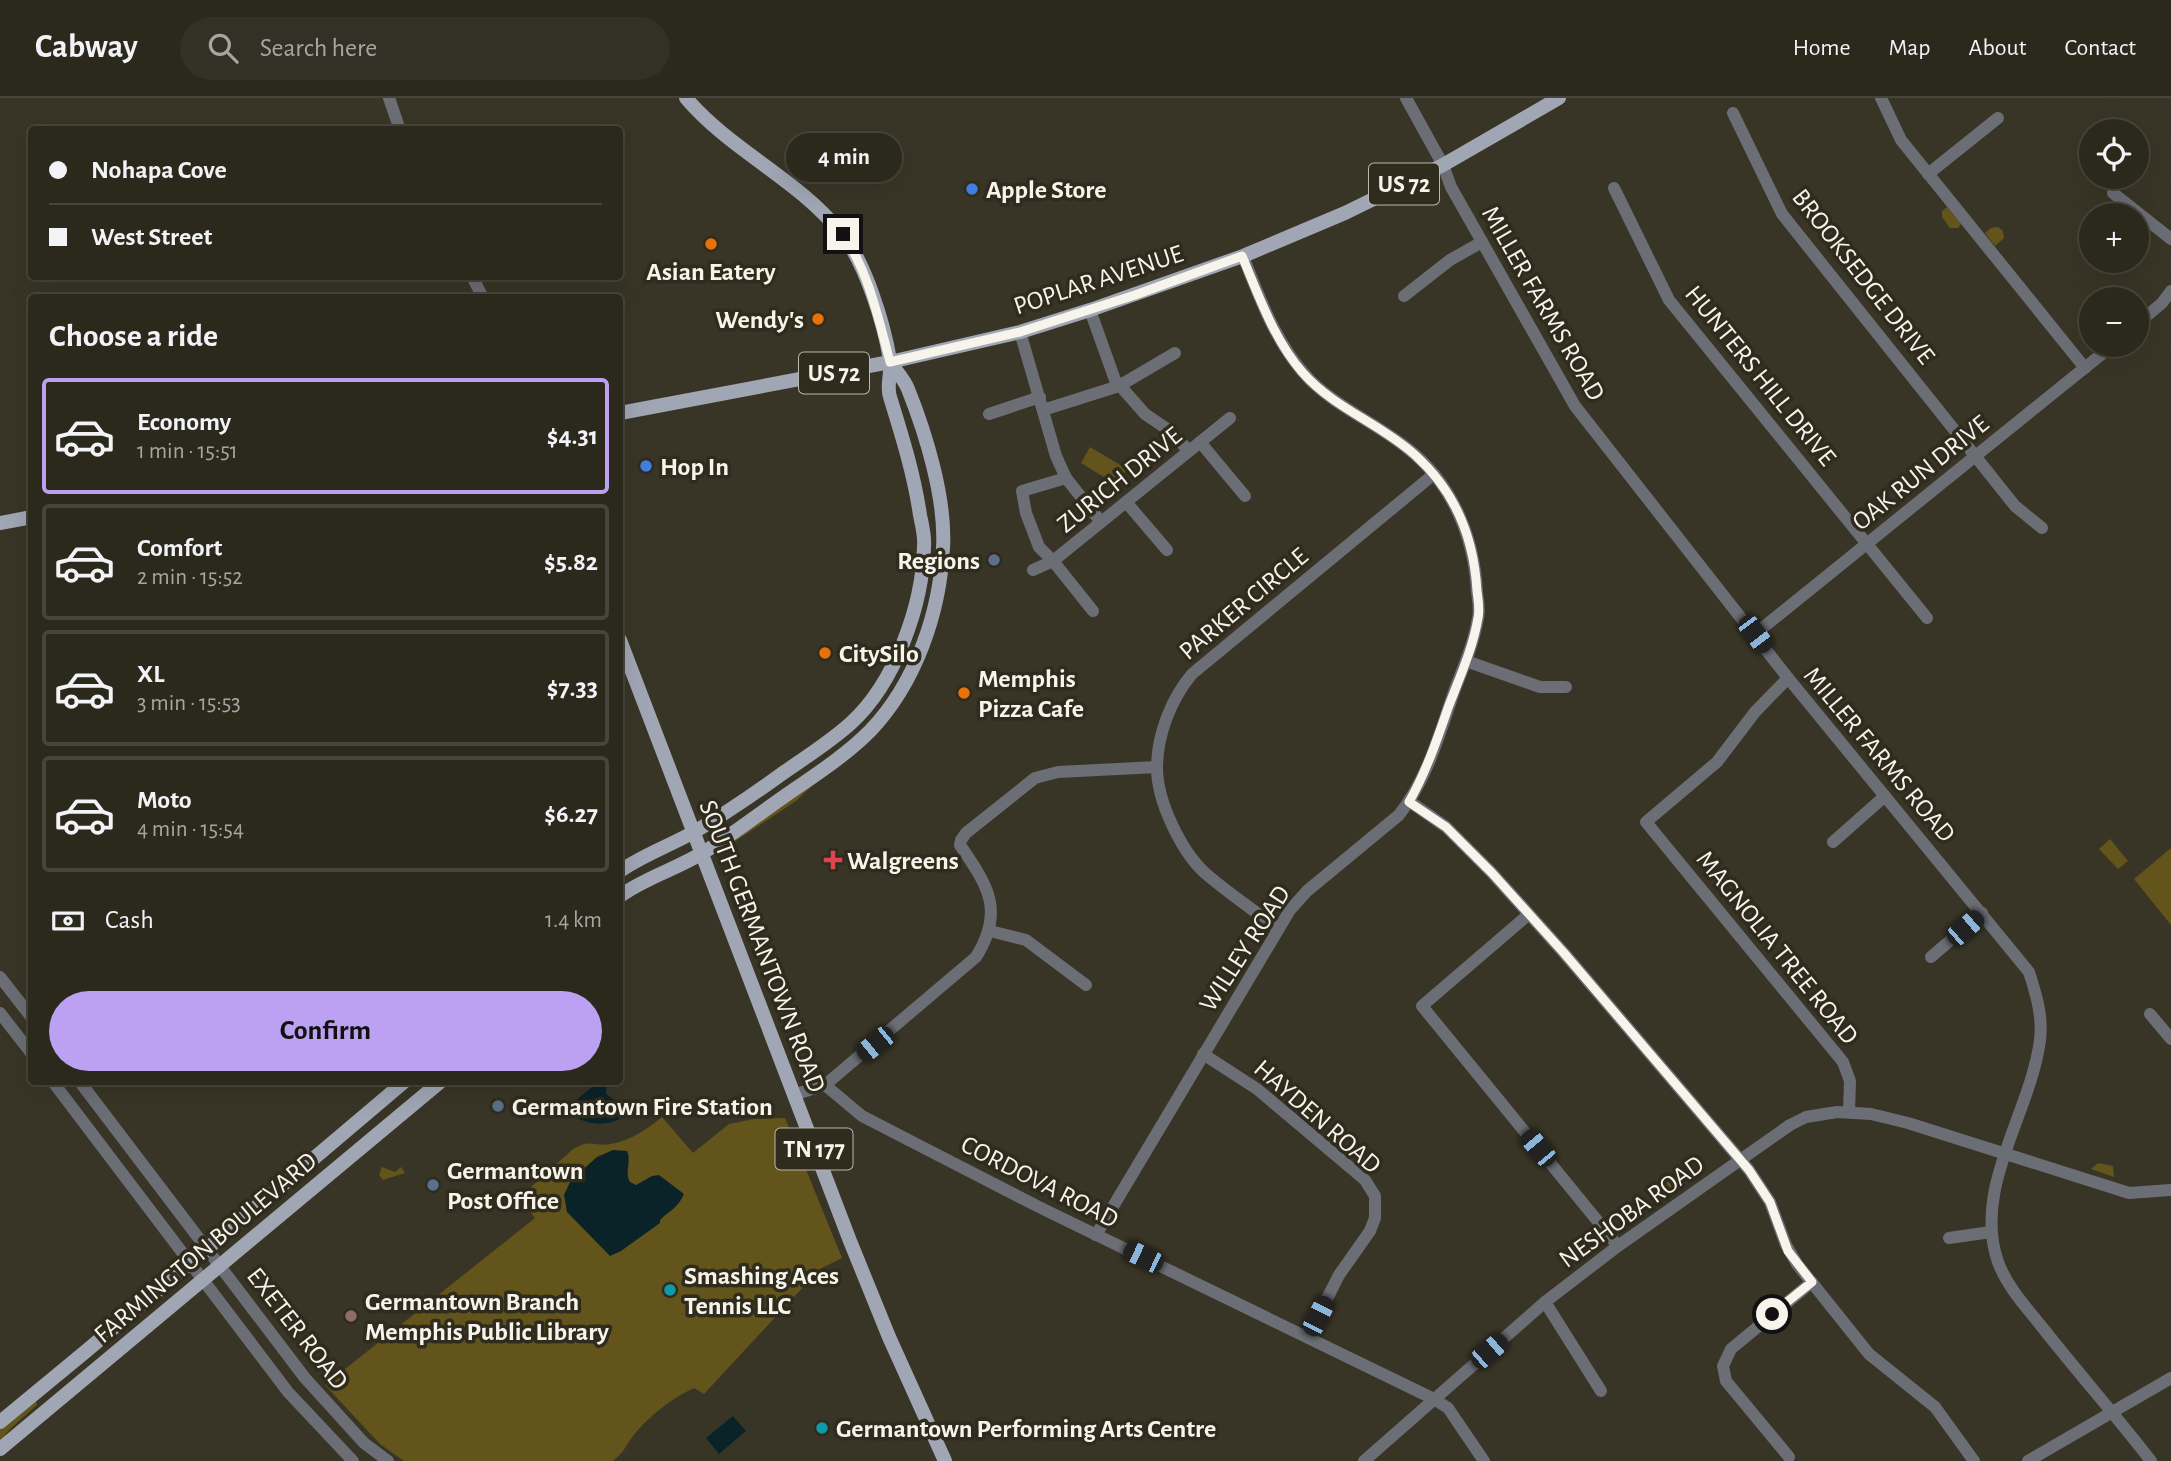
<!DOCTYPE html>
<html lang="en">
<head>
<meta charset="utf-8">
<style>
  :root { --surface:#2b281c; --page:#333025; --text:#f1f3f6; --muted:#a6a6a3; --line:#47443b; --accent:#bca0f2 }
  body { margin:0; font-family:"Alegreya Sans",sans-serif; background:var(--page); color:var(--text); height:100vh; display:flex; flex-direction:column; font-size:26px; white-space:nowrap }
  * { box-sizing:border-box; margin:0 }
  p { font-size:23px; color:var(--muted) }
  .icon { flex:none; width:38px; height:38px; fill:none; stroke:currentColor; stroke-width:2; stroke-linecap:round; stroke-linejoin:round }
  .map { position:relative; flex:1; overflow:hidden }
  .drawer { position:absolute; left:28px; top:196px; width:595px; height:791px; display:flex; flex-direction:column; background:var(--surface); border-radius:7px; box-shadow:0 7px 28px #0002,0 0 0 2px var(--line) }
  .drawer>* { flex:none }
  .top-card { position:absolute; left:28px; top:28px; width:595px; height:154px; border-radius:7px; box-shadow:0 7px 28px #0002,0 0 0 2px var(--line); display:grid; align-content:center; height:154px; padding:0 21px; background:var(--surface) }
  .tools { position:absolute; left:2079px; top:21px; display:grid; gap:14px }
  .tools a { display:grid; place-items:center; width:70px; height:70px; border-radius:50%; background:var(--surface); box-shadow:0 7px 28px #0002,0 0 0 2px var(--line); font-size:35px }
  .end { position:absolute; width:32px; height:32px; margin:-16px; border:9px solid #f7f4eb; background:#111; box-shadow:0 0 0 4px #111 }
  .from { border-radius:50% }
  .bubble { position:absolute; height:49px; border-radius:24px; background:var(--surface); box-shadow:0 7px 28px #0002,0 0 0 2px var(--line); font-size:23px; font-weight:700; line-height:49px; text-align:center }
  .car { position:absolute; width:21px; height:42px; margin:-21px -10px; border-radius:9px; box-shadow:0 0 5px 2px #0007; background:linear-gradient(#222 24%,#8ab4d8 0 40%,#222 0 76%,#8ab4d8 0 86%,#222 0) }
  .top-card b { display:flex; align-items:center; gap:24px; height:66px; font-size:26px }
  .top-card b+b { border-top:2px solid var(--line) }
  .top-card i { width:18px; height:18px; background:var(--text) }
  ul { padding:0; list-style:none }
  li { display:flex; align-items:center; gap:21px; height:116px; margin:0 14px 10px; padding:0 7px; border:4px solid var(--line); border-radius:7px }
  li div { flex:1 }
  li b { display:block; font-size:26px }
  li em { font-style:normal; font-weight:700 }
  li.on { border-color:var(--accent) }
  li>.icon { width:63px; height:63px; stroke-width:1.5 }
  h2 { padding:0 21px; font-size:32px; line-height:84px }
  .pay { display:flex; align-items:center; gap:18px; height:77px; padding:0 21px; font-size:26px }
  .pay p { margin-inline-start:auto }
  .action { display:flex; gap:14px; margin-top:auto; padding:14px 21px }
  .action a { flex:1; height:80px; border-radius:42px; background:var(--accent); color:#111; font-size:28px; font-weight:700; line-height:80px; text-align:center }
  header { display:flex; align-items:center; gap:42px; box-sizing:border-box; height:98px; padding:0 35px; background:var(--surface); border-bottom:2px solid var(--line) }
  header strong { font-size:33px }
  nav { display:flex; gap:38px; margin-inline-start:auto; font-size:24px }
  .search { width:490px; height:63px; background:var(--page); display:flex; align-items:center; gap:18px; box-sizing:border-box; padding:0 24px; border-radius:38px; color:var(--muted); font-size:26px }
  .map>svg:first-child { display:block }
  .green { fill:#63541b }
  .water { fill:#0a2329 }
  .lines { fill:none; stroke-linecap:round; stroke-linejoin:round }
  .minor { stroke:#6b6e75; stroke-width:12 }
  .major { stroke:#a0a6b4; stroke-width:14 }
  .route { stroke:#f7f4eb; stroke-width:9 }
  .shop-dot { fill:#3f7fe0; stroke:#2f2b1d; stroke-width:2.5 }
  .food-dot { fill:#e8710a; stroke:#2f2b1d; stroke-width:2.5 }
  .service-dot { fill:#5c6f8a; stroke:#2f2b1d; stroke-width:2.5 }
  .health-dot { fill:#e0444e; stroke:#2f2b1d; stroke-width:2.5 }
  .culture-dot { fill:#0f9aa8; stroke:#2f2b1d; stroke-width:2.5 }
  .education-dot { fill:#8d6e63; stroke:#2f2b1d; stroke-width:2.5 }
  .labels { text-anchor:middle; stroke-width:7; stroke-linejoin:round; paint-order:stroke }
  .shield { fill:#2f2b1d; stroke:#bbb8ad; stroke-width:2 }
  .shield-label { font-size:24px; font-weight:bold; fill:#f7f4eb }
  .poi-label { font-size:26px; font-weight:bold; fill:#f7f4eb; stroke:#2f2b1d; text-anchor:start }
  .street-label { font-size:26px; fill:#f7f4eb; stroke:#2f2b1d }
</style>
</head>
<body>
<header>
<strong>Cabway</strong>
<div class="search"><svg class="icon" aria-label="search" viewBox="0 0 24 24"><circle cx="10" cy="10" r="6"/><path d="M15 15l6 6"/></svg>Search here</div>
<nav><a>Home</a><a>Map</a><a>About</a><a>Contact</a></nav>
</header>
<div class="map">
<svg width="2171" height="1363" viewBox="0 0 2171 1363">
  <rect width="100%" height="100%" fill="#393526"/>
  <g class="green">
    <path d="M1947 109 1961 126 1958 130H1950L1942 119V113Z"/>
    <path d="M1998 129 2003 133 2004 140 1995 148 1985 135 1991 130Z"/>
    <path d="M1090 349 1127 371 1117 387 1081 365Z"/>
    <path d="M821 679 796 703 734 744 732 742Z"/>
    <path d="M2110 741 2128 763 2118 771 2099 751Z"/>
    <path d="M2171 750V827L2134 781Z"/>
    <path d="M662 1019 693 1055 729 1026 754 1021 785 1020 842 1160 820 1171 704 1296 694 1290C672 1300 648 1319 633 1338 624 1350 626 1352 613 1363H404L380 1346 325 1287 535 1120 519 1100 572 1052C590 1040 593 1049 611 1046 631 1042 646 1032 662 1019Z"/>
    <path d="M2098 1065 2113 1068 2114 1079 2091 1071Z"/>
    <path d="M382 1069 395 1074 401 1069 405 1075 383 1082 379 1077Z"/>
    <path d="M1670 1082H1682L1684 1085 1657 1104 1654 1100 1655 1094Z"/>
    <path d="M36 1302 37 1307 11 1330 0 1343V1331Z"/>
  </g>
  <g class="water">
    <path d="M598 984H607L606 996 623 1008 627 1015C613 1030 586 1028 571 1016L569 1008Z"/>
    <path d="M613 1052 627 1053C632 1064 624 1074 630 1084L636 1087 652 1078 659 1077 684 1096C678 1110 669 1113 660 1122V1125L621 1153 610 1158 567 1114 564 1097 571 1082 597 1059Z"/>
    <path d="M733 1318 746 1333 719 1356 706 1340Z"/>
  </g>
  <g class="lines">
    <g class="minor">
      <path d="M389 0 400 32"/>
      <path d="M1406 0 1443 67 1451 89 1575 308 1788 580 2029 874C2036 896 2043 918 2040 942 2031 1014 1972 1090 1998 1164 2008 1191 2029 1212 2046 1234 2081 1278 2117 1319 2151 1363"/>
      <path d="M1881 0 1901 42 2085 270"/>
      <path d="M1733 15 1782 116 2015 408 2042 430"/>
      <path d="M1928 76 1998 20"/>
      <path d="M1614 90 1669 202 1927 520"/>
      <path d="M2113 95 2171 141"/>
      <path d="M472 178 483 200"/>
      <path d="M1404 198 1450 162 1482 144"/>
      <path d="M1090 212 1115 282 1145 316 1170 333 1189 353"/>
      <path d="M2137 226 2162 205 2171 193"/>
      <path d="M1020 234 1056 358 1066 380 1101 424"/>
      <path d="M1043 312 1119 288 1175 255"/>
      <path d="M989 316 1040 299"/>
      <path d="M1200 344 1245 398"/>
      <path d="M1066 380 1022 393 1026 415 1039 449 1053 463 1093 513"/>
      <path d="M1126 404 1167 452"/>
      <path d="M1033 472 1053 463 1230 320"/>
      <path d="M1755 536 2113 247"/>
      <path d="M1466 563 1540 589H1566"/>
      <path d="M1788 580 1755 614 1717 664 1646 724 1843 964 1850 983 1849 1014"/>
      <path d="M1409 703 1446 729 1492 775 1564 855 1749 1072 1770 1104 1786 1147 1797 1166 1869 1256 1935 1309 1974 1363"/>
      <path d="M1833 744 1885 698"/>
      <path d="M1528 817 1422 908 1618 1148"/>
      <path d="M1278 831C1254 812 1228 795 1205 775 1181 753 1157 703 1157 670 1157 637 1171 601 1192 576L1434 376"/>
      <path d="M990 833 1026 842 1086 887"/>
      <path d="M1931 859 1982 815"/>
      <path d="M0 879 32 920"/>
      <path d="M0 915 32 956"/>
      <path d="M2150 916 2171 941"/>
      <path d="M1203 956 1257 991 1365 1082 1375 1098V1120L1370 1133 1339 1177 1308 1238"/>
      <path d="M53 984 288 1294 353 1363"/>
      <path d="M80 984 305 1280 364 1345 388 1363"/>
      <path d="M825 987 862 1018 928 1052 1043 1111 1434 1301 1448 1310 1484 1363"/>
      <path d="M793 997 825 987 976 859C1005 813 988 788 960 747L961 742 966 735 1035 680 1058 674 1157 669"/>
      <path d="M1096 1137 1290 812 1307 793 1399 717C1428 680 1440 634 1455 591 1464 568 1474 544 1478 520 1480 512 1478 502 1477 494 1474 438 1452 385 1407 350 1377 326 1339 310 1311 283 1277 249 1260 201 1243 158"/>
      <path d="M1949 1140 1991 1134"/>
      <path d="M1545 1204 1601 1293"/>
      <path d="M1789 1359 1726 1283 1723 1268 1731 1251 1812 1184"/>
      <path d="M1364 1363 1545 1204 1618 1148 1790 1027 1806 1019 1837 1014 1871 1016 1908 1025 2129 1095 2171 1092"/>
      <path d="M2028 1363 2171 1280"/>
    </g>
    <g class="major">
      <path d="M620 315 890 264 1020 234 1090 212 1243 158 1345 115 1443 67 1559 0"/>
      <path d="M0 425 32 419"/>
      <path d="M620 542 850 1143 889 1239 945 1363"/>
      <path d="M620 773C643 757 669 748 694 734 725 716 754 696 783 675 806 659 830 644 851 625 895 585 923 507 924 448 925 438 922 427 920 417 914 376 902 338 890 299 886 287 892 275 890 262 884 226 865 163 841 135 798 81 731 53 686 0"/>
      <path d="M620 798C646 779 677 771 704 754 731 738 756 718 782 700 812 679 844 659 870 633 916 585 940 514 943 450 946 401 926 336 908 291 904 281 896 273 890 264"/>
      <path d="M0 1324 85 1254 404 984"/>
      <path d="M0 1351 440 984"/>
    </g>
  </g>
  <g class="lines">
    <path class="route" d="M843 136C869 175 878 219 890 264L1020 234 1135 197 1242 158C1259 198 1274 242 1303 275 1334 310 1381 326 1415 357 1455 393 1474 440 1477 493 1478 501 1480 511 1478 520 1473 550 1459 581 1448 610 1437 642 1426 674 1409 704L1446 729 1492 775 1564 855 1749 1072 1770 1104 1788 1153 1812 1184 1772 1216"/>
  </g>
  <g class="shop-dot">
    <circle cx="972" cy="91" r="7"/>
    <circle cx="646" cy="368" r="7"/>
  </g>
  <g class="food-dot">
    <circle cx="711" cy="146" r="7"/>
    <circle cx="818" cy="221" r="7"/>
    <circle cx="825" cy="555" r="7"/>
    <circle cx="964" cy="595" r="7"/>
  </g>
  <g class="service-dot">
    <circle cx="994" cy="462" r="7"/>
    <circle cx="498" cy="1008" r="7"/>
    <circle cx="433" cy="1087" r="7"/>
  </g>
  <path class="health-dot" d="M829.5 751.5h7v7h7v7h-7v7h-7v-7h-7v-7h7z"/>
  <g class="culture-dot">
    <circle cx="670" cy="1192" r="7"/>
    <circle cx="822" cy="1330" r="7"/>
  </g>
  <circle class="education-dot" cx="351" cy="1218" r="7"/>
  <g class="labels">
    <g class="shield">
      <rect x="1369" y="65.5" width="70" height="41" rx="5"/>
      <rect x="799" y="254.5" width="70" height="41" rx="5"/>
      <rect x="775.5" y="1030.5" width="77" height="41" rx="5"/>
    </g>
    <g class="shield-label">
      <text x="1404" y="94">US 72</text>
      <text x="834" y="283">US 72</text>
      <text x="814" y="1059">TN 177</text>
    </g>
    <g class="poi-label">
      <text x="986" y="100">Apple Store</text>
      <text x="711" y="182" text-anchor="middle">Asian Eatery</text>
      <text x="804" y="230" text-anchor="end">Wendy's</text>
      <text x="660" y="377">Hop In</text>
      <text x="980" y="471" text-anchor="end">Regions</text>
      <text x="839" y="564">CitySilo</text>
      <text x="978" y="589">Memphis<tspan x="978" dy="30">Pizza Cafe</tspan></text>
      <text x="847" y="771">Walgreens</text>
      <text x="512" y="1017">Germantown Fire Station</text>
      <text x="447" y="1081">Germantown<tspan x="447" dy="30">Post Office</tspan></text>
      <text x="684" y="1186">Smashing Aces<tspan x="684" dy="30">Tennis LLC</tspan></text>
      <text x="365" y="1212">Germantown Branch<tspan x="365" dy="30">Memphis Public Library</tspan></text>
      <text x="836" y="1339">Germantown Performing Arts Centre</text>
    </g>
    <g class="street-label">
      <text transform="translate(1864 178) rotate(52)" y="9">BROOKSEDGE DRIVE</text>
      <text transform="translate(1098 181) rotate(-18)" y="9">POPLAR AVENUE</text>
      <text transform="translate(1544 205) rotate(60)" y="9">MILLER FARMS ROAD</text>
      <text transform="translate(1761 277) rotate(51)" y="9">HUNTERS HILL DRIVE</text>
      <text transform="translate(1920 374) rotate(-39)" y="9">OAK RUN DRIVE</text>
      <text transform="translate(1119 381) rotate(-39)" y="9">ZURICH DRIVE</text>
      <text transform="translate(1243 505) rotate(-40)" y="9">PARKER CIRCLE</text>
      <text transform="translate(1880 656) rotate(50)" y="9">MILLER FARMS ROAD</text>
      <text transform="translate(763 848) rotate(69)" y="9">SOUTH GERMANTOWN ROAD</text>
      <text transform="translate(1778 849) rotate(51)" y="9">MAGNOLIA TREE ROAD</text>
      <text transform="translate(1244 850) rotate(-57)" y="9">WILLEY ROAD</text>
      <text transform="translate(1318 1018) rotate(41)" y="9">HAYDEN ROAD</text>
      <text transform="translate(1040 1083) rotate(27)" y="9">CORDOVA ROAD</text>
      <text transform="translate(1631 1113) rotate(-36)" y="9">NESHOBA ROAD</text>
      <text transform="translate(205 1149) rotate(-40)" y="9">FARMINGTON BOULEVARD</text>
      <text transform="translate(298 1230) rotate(52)" y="9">EXETER ROAD</text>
    </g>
  </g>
</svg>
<div class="tools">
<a><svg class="icon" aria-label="locate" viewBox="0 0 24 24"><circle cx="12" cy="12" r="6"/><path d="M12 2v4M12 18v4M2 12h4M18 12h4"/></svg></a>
<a>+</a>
<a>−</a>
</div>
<i class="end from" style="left:1772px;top:1216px"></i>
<i class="end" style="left:843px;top:136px"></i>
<div class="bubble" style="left:786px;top:35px;width:116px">4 min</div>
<i class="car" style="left:1755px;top:536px;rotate:143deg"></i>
<i class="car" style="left:1965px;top:830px;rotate:49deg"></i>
<i class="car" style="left:875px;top:946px;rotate:231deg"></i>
<i class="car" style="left:1538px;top:1050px;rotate:320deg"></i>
<i class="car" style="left:1143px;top:1159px;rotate:296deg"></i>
<i class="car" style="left:1318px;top:1218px;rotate:27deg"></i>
<i class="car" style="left:1489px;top:1253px;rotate:49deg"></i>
<div class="top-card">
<b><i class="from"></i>Nohapa Cove</b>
<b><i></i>West Street</b>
</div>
<section class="drawer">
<h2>Choose a ride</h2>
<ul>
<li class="on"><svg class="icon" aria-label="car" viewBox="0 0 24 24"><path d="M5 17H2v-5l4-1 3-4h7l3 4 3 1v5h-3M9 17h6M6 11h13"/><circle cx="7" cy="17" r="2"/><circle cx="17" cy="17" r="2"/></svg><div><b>Economy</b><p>1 min · 15:51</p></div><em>$4.31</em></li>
<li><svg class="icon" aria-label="car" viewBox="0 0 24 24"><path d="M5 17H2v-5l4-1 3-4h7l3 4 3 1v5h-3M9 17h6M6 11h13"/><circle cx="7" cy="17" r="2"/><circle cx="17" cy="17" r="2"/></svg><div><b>Comfort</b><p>2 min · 15:52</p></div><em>$5.82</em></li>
<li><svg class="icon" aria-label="car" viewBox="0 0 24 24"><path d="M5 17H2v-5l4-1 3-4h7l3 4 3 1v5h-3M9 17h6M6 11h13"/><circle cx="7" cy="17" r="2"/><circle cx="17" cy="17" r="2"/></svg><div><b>XL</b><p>3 min · 15:53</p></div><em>$7.33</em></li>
<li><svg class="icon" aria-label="car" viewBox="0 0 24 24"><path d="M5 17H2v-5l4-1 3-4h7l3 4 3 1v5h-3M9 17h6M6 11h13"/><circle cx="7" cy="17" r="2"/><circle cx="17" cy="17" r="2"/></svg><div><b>Moto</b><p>4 min · 15:54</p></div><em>$6.27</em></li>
</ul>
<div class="pay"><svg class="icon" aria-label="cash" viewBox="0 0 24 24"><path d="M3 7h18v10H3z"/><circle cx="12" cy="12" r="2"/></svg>Cash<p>1.4 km</p></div>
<div class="action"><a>Confirm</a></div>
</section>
</div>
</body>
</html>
